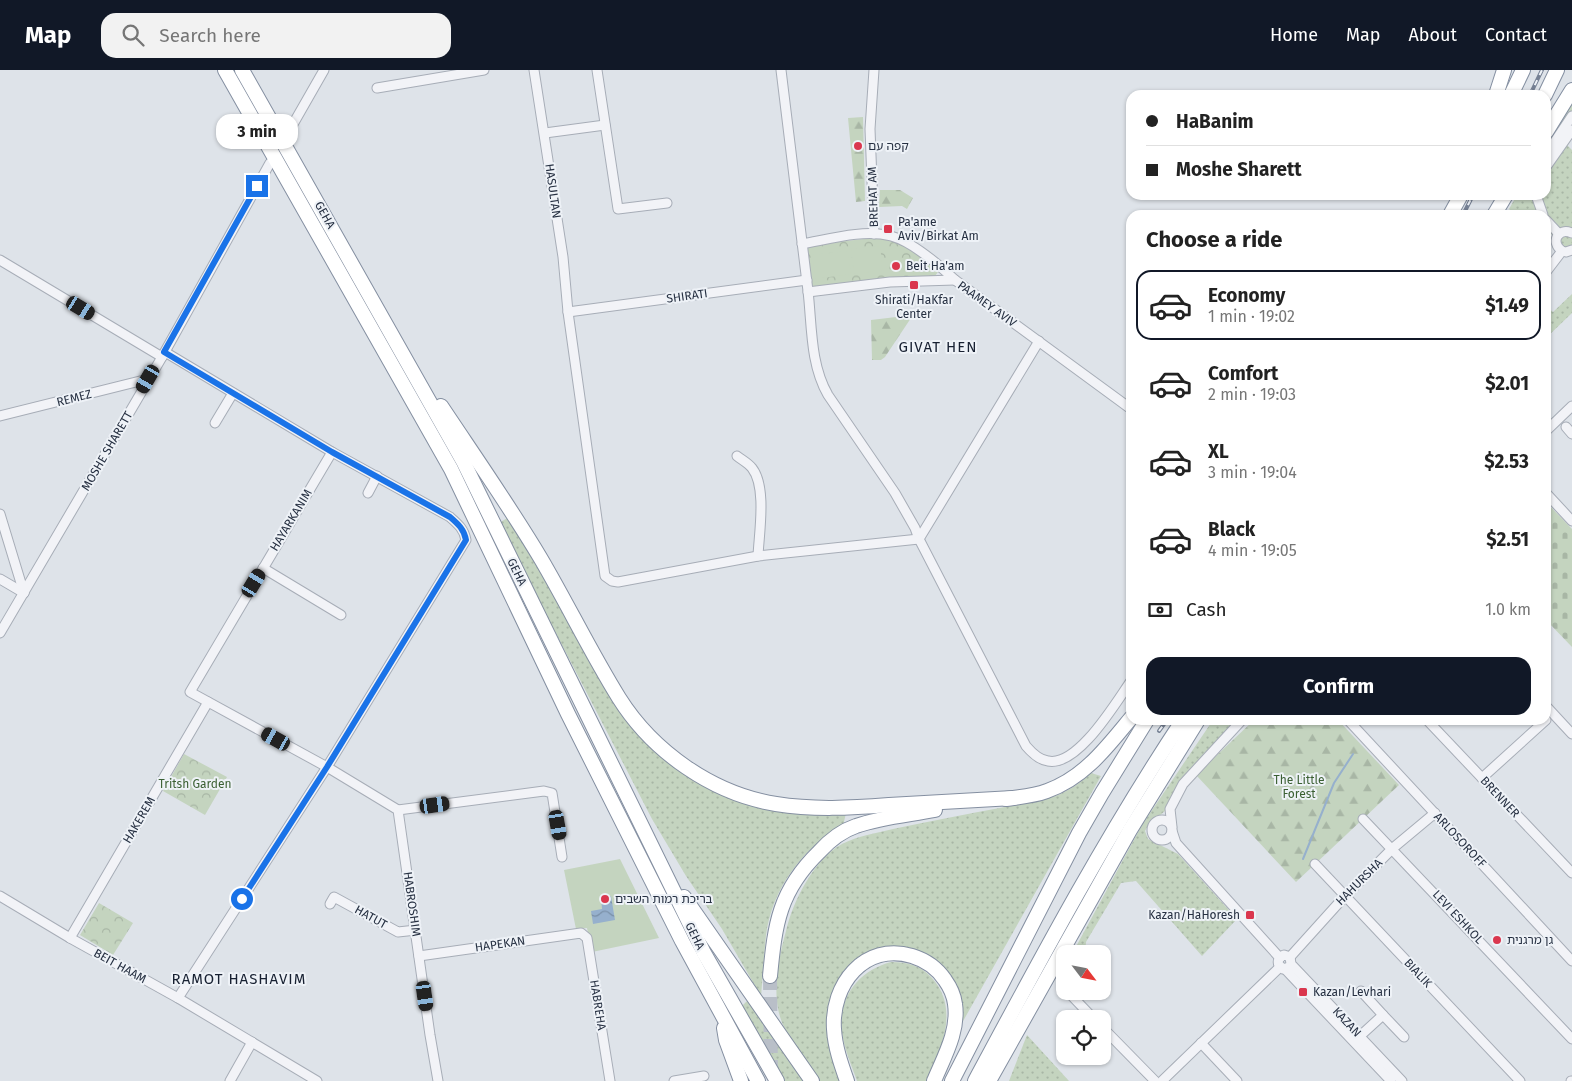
<!DOCTYPE html>
<html lang="en">
<head>
<meta charset="utf-8">
<style>
  :root { --surface:#fff; --page:#f2f2f2; --text:#222; --muted:#767676; --line:#e0e0e0; --accent:#111827 }
  body { margin:0; font-family:"Fira Sans","Noto Sans Hebrew",sans-serif; background:var(--page); color:var(--text); height:100vh; display:flex; flex-direction:column; font-size:19px; white-space:nowrap }
  * { box-sizing:border-box; margin:0 }
  p { font-size:16px; color:var(--muted) }
  .icon { flex:none; width:28px; height:28px; fill:none; stroke:currentColor; stroke-width:2; stroke-linecap:round; stroke-linejoin:round }
  .map { position:relative; flex:1; overflow:hidden }
  .panel { position:absolute; left:1126px; top:140px; width:425px; height:515px; display:flex; flex-direction:column; background:var(--surface); border-radius:15px; box-shadow:0 1px 4px #0004 }
  .panel>* { flex:none }
  .guide { position:absolute; left:1126px; top:20px; width:425px; height:110px; border-radius:15px; box-shadow:0 1px 4px #0004; display:grid; align-content:center; height:110px; padding:0 20px; background:var(--surface) }
  .needle { width:32px; rotate:122deg }
  .fabs { position:absolute; left:1056px; top:875px; display:grid; gap:10px }
  .fabs a { display:grid; place-items:center; width:55px; height:55px; border-radius:10px; background:var(--surface); box-shadow:0 1px 4px #0004; font-size:25px }
  .end { position:absolute; width:22px; height:22px; margin:-11px; border:6px solid #1a73e8; background:#fff; box-shadow:0 0 0 2px #fff }
  .from { border-radius:50% }
  .bubble { position:absolute; height:35px; border-radius:15px; background:var(--surface); box-shadow:0 1px 4px #0004; font-size:16px; font-weight:700; line-height:35px; text-align:center }
  .car { position:absolute; width:15px; height:30px; margin:-15px -8px; border-radius:6px; box-shadow:0 0 4px 1px #0007; background:linear-gradient(#222 24%,#8ab4d8 0 40%,#222 0 76%,#8ab4d8 0 86%,#222 0) }
  .guide b { display:flex; align-items:center; gap:18px; height:48px; font-size:19px }
  .guide b+b { border-top:1px solid var(--line) }
  .guide i { width:12px; height:12px; background:var(--text) }
  ul { padding:0; list-style:none }
  li { display:flex; align-items:center; gap:15px; height:70px; margin:0 10px 8px; padding:0 10px; border:2px solid transparent; border-radius:15px }
  li div { flex:1 }
  li b { display:block; font-size:19px }
  li em { font-style:normal; font-weight:700 }
  li.selected { border-color:var(--accent) }
  li>.icon { width:45px; height:45px; stroke-width:1.5 }
  h2 { padding:0 20px; font-size:22px; line-height:60px }
  .pay { display:flex; align-items:center; gap:12px; height:55px; padding:0 20px; font-size:19px }
  .pay p { margin-inline-start:auto }
  .button { display:flex; gap:10px; margin-top:auto; padding:10px 20px }
  .button a { flex:1; height:58px; border-radius:15px; background:var(--accent); color:#fff; font-size:20px; font-weight:700; line-height:58px; text-align:center }
  header { display:flex; align-items:center; gap:30px; box-sizing:border-box; height:70px; padding:0 25px; background:var(--accent); color:#fff }
  header strong { font-size:24px }
  nav { display:flex; gap:28px; margin-inline-start:auto; font-size:18px }
  .search { width:350px; height:45px; background:var(--page); display:flex; align-items:center; gap:12px; box-sizing:border-box; padding:0 18px; border-radius:15px; color:var(--muted); font-size:19px }
  .map>svg:first-child { display:block }
  .grass { fill:url(#grass-dots) }
  .forest { fill:url(#forest-firs) }
  .cemetery { fill:url(#cemetery-stones) }
  .park { fill:url(#park-crowns) }
  .pitch { fill:#c4d4bf }
  .water { fill:url(#water-waves) }
  .lines { fill:none; stroke-linecap:round; stroke-linejoin:round }
  .stream { stroke:#96b0cd; stroke-width:2 }
  .highway-tunnel { stroke:#b9bfc8; stroke-width:14; stroke-dasharray:14 7; stroke-linecap:butt }
  .minor-casing { stroke:#a7adb7; stroke-width:11 }
  .highway-casing { stroke:#848fa1; stroke-width:16 }
  .minor { stroke:#f2f3f7; stroke-width:9 }
  .highway { stroke:#fff; stroke-width:14 }
  .rail-casing { stroke:#768194; stroke-width:4 }
  .rail { stroke:#eef2f7; stroke-width:2; stroke-dasharray:5.5; stroke-linecap:butt }
  .route { stroke:#1a73e8; stroke-width:6 }
  .poi-dot { fill:#da374e; stroke:#eef2f7; stroke-width:2 }
  .labels { text-anchor:middle; stroke-width:4; stroke-linejoin:round; paint-order:stroke }
  .poi-label { font-size:12px; fill:#263042; stroke:#eef2f7; text-anchor:start }
  .street-label { font-size:12px; fill:#263042; stroke:#eef2f7 }
  .park-label { font-size:12px; fill:#3a5f32; stroke:#eef2f7 }
  .quarter-label { font-size:15px; letter-spacing:1px; fill:#182132; stroke:#eef2f7 }
</style>
</head>
<body>
<header>
<strong>Map</strong>
<div class="search"><svg class="icon" aria-label="search" viewBox="0 0 24 24"><circle cx="10" cy="10" r="6"/><path d="M15 15l6 6"/></svg>Search here</div>
<nav><a>Home</a><a>Map</a><a>About</a><a>Contact</a></nav>
</header>
<div class="map">
<svg width="1572" height="1011" viewBox="0 0 1572 1011">
  <defs>
    <pattern id="grass-dots" width="8" height="8" patternUnits="userSpaceOnUse" patternTransform="scale(1.25)"><rect width="8" height="8" fill="#c4d4bf"/><path d="M2 2h.1M6 6h.1" fill="none" stroke="#a8b6a5" stroke-width="1.8" stroke-linecap="round"/></pattern>
    <pattern id="forest-firs" width="22" height="20" patternUnits="userSpaceOnUse" patternTransform="scale(1.25)"><rect width="22" height="20" fill="#c4d4bf"/><path d="M5 1l3.5 6h-7zM16 11l3.5 6h-7z" fill="#a8b6a5"/></pattern>
    <pattern id="cemetery-stones" width="16" height="16" patternUnits="userSpaceOnUse" patternTransform="scale(1.25)"><rect width="16" height="16" fill="#c4d4bf"/><path d="M2 7V4a2 2 0 0 1 4 0v3zM10 15v-3a2 2 0 0 1 4 0v3z" fill="#a8b6a5"/></pattern>
    <pattern id="park-crowns" width="20" height="18" patternUnits="userSpaceOnUse" patternTransform="scale(1.25)"><rect width="20" height="18" fill="#c4d4bf"/><path d="M2 6a3 3 0 1 1 6 0M12 15a3 3 0 1 1 6 0" fill="none" stroke="#a8b6a5"/></pattern>
    <pattern id="water-waves" width="16" height="10" patternUnits="userSpaceOnUse" patternTransform="scale(1.25)"><rect width="16" height="10" fill="#96b0cd"/><path d="M0 5q4-4 8 0t8 0" fill="none" stroke="#7a90a8"/></pattern>
  </defs>
  <rect width="100%" height="100%" fill="#dee3e9"/>
  <g class="grass">
    <path d="M1572 32V57L1562 70 1572 80V185L1546 159V145H1516L1509 139 1517 125H1546V75Z"/>
    <path d="M1572 224V243L1546 268V236L1553 242Z"/>
    <path d="M509 447 564 544 630 654 655 682 693 709 735 731 778 741 846 743 843 756C803 777 772 819 766 865 764 885 763 906 761 926L722 859 686 806 652 749 499 453Z"/>
    <path d="M1213 650H1237L1168 738C1160 747 1150 750 1145 761L1148 769 1178 784 1237 849 1202 886 1136 811 1121 813 1086 872 1085 884H1072L1142 755Z"/>
    <path d="M1091 703 1101 706 962 953C962 945 962 936 959 929 951 906 935 883 909 879 899 878 888 880 878 881L829 944 827 960 840 1011H820C808 993 794 976 784 957 770 929 778 890 786 861 793 831 814 789 842 774 858 766 876 763 893 759 930 751 967 744 1005 737 1041 731 1063 729 1091 703Z"/>
    <path d="M891 892C908 892 920 895 932 908 960 939 941 979 928 1011H857C852 996 844 979 842 962 838 927 858 901 891 892Z"/>
    <path d="M748 930 806 1011H785L741 937Z"/>
    <path d="M1027 965 1069 1011H1009Z"/>
  </g>
  <g class="forest">
    <path d="M863 47 865 131 856 132 848 48Z"/>
    <path d="M880 120H900L913 128 907 139 902 136 879 137Z"/>
    <path d="M913 245 885 287 881 290H872L871 250Z"/>
    <path d="M1254 650H1338L1399 715 1296 812 1196 705Z"/>
  </g>
  <path class="cemetery" d="M1546 432 1572 459V577L1546 550Z"/>
  <g class="park">
    <path d="M874 168 893 170 914 181 936 198 938 202 935 206 811 218 806 175Z"/>
    <path d="M184 684 227 707 205 745 163 721Z"/>
    <path d="M99 833 133 853 113 885 80 865Z"/>
  </g>
  <g class="pitch">
    <path d="M880 176 883 200 854 204 851 179Z"/>
    <path d="M848 181 851 204 815 209 812 185Z"/>
    <path d="M620 789 659 868 592 882 587 858 576 859 564 800Z"/>
  </g>
  <path class="water" d="M611 826 615 850 593 854 591 841 602 839 601 827Z"/>
  <g class="lines">
    <path class="stream" d="M1303 789 1334 713 1353 684"/>
    <path class="highway-tunnel" d="M770 906 771 1006"/>
    <defs>
      <g id="minor">
        <path d="M534 0 563 187 568 242 605 506 612 511 618 512 758 486 919 469"/>
        <path d="M597 0 618 139 667 133"/>
        <path d="M781 0C790 74 799 147 808 221 812 255 810 294 828 325L895 423 915 458 919 469 1026 676C1032 683 1039 690 1048 691 1078 697 1116 632 1131 611"/>
        <path d="M377 18 484 0"/>
        <path d="M288 63 324 0"/>
        <path d="M545 63 605 55"/>
        <path d="M1546 85 1572 46"/>
        <path d="M1546 97 1572 60"/>
        <path d="M1536 125 1543 145"/>
        <path d="M1546 150 1559 164"/>
        <path d="M1572 163C1558 157 1550 172 1562 181L1566 182 1572 180"/>
        <path d="M874 164 870 59 874 0"/>
        <path d="M802 174C830 169 863 159 891 166 913 172 938 194 955 210L1131 339"/>
        <path d="M0 190 162 287"/>
        <path d="M1546 202 1562 181"/>
        <path d="M808 222 890 212 955 210"/>
        <path d="M568 242 807 210"/>
        <path d="M165 282 332 382 450 447C458 454 464 459 466 470L327 697 178 928"/>
        <path d="M0 346 148 309"/>
        <path d="M215 353 233 323"/>
        <path d="M1566 357 1572 364"/>
        <path d="M1546 361 1572 336"/>
        <path d="M332 382 190 622 327 697 398 740 430 965 438 1011"/>
        <path d="M737 386C742 390 748 393 752 398 767 417 759 463 758 486"/>
        <path d="M368 423 377 406"/>
        <path d="M1546 423 1572 451"/>
        <path d="M0 444 24 523"/>
        <path d="M919 469 1039 271"/>
        <path d="M263 498 341 545"/>
        <path d="M0 509 24 523"/>
        <path d="M0 563 162 287 270 93"/>
        <path d="M1546 636 1572 664"/>
        <path d="M1348 650 1572 891"/>
        <path d="M1427 650 1572 803"/>
        <path d="M1482 708 1546 650"/>
        <path d="M398 740 544 721 552 723 562 787"/>
        <path d="M1363 749 1572 969"/>
        <circle cx="1162" cy="760" r="10"/>
        <path d="M1172 757 1170 739 1183 714 1242 650"/>
        <path d="M1172 761 1176 773 1280 888"/>
        <path d="M1315 794 1520 1011"/>
        <path d="M0 826 70 868 178 928 317 1011"/>
        <path d="M330 834 334 827 398 862 416 860"/>
        <path d="M70 868 208 632"/>
        <path d="M419 886 581 863 587 868 610 1011"/>
        <path d="M1290 887 1345 826 1393 778 1435 743"/>
        <path d="M1291 894 1289 897 1283 899 1279 895C1277 891 1279 887 1284 885L1290 887 1291 894 1402 1011"/>
        <path d="M1285 899 1391 1011"/>
        <path d="M1069 923 1094 949"/>
        <path d="M1383 945 1404 967"/>
        <path d="M1102 957 1155 1011"/>
        <path d="M1360 966 1383 945 1361 921"/>
        <path d="M1201 973 1237 1011"/>
        <path d="M230 1011 252 972"/>
        <path d="M674 1011 704 1006"/>
        <path d="M1162 1011 1280 897"/>
        <path d="M1571 1011H1572"/>
      </g>
      <g id="highway">
        <path d="M225 0 451 399 568 644 682 871 758 1011"/>
        <path d="M242 0 463 391 704 883 777 1011"/>
        <path d="M1496 25 1504 0"/>
        <path d="M1511 25 1523 0"/>
        <path d="M1545 25 1557 0"/>
        <path d="M1546 62 1572 20"/>
        <path d="M1450 145 1461 125"/>
        <path d="M1494 145 1506 125"/>
        <path d="M441 336C475 387 510 437 541 489 568 535 591 583 619 628 653 682 713 724 776 734 813 740 851 738 889 735 930 733 971 730 1013 728"/>
        <path d="M1006 729C1019 727 1034 726 1047 721 1084 708 1107 677 1131 648"/>
        <path d="M684 827 812 1011"/>
        <path d="M770 906C775 854 779 821 819 782 829 771 841 761 856 756 881 747 909 745 935 740"/>
        <path d="M724 958 726 970 741 1011"/>
        <path d="M847 1011C841 994 835 977 834 959 831 915 864 872 912 886 925 890 937 898 945 910 950 917 954 926 955 934 959 961 944 987 934 1011"/>
        <path d="M952 1011 1079 763 1102 723 1147 650"/>
        <path d="M975 1011C1041 888 1106 766 1183 650"/>
        <path d="M989 1011 1130 760 1198 650"/>
      </g>
    </defs>
    <use href="#minor" class="minor-casing"/>
    <use href="#highway" class="highway-casing"/>
    <use href="#minor" class="minor"/>
    <use href="#highway" class="highway"/>
    <defs>
      <g id="rail">
        <path d="M1530 25 1542 0"/>
        <path d="M1463 145 1473 125"/>
        <path d="M1159 661 1167 650"/>
      </g>
    </defs>
    <use href="#rail" class="rail-casing"/>
    <use href="#rail" class="rail"/>
  </g>
  <g class="lines">
    <path class="route" d="M242 829 327 697 466 470C464 459 458 454 450 447L332 382 164 282 257 116"/>
  </g>
  <g class="poi-dot">
    <circle cx="858" cy="76" r="5"/>
    <rect x="883" y="154" width="10" height="10" rx="2.5"/>
    <circle cx="896" cy="196" r="5"/>
    <rect x="909" y="210" width="10" height="10" rx="2.5"/>
    <circle cx="605" cy="829" r="5"/>
    <rect x="1245" y="840" width="10" height="10" rx="2.5"/>
    <circle cx="1497" cy="870" r="5"/>
    <rect x="1298" y="917" width="10" height="10" rx="2.5"/>
  </g>
  <g class="labels">
    <g class="poi-label">
      <text x="868" y="80">קפה עם</text>
      <text x="898" y="156">Pa'ame<tspan x="898" dy="14">Aviv/Birkat Am</tspan></text>
      <text x="906" y="200">Beit Ha'am</text>
      <text x="914" y="234" text-anchor="middle">Shirati/HaKfar<tspan x="914" dy="14">Center</tspan></text>
      <text x="615" y="833">בריכת רמות השבים</text>
      <text x="1240" y="849" text-anchor="end">Kazan/HaHoresh</text>
      <text x="1507" y="874">גן מרגנית</text>
      <text x="1313" y="926">Kazan/Levhari</text>
    </g>
    <g class="street-label">
      <text transform="translate(553 121) rotate(82)" y="4">HASULTAN</text>
      <text transform="translate(873 127) rotate(-92)" y="4">BREHAT AM</text>
      <text transform="translate(325 145) rotate(61)" y="4">GEHA</text>
      <text transform="translate(687 226) rotate(-8)" y="4">SHIRATI</text>
      <text transform="translate(987 234) rotate(36)" y="4">PAAMEY AVIV</text>
      <text transform="translate(74 328) rotate(-14)" y="4">REMEZ</text>
      <text transform="translate(107 381) rotate(-60)" y="4">MOSHE SHARETT</text>
      <text transform="translate(291 450) rotate(-59)" y="4">HAYARKANIM</text>
      <text transform="translate(517 502) rotate(64)" y="4">GEHA</text>
      <text transform="translate(1500 727) rotate(47)" y="4">BRENNER</text>
      <text transform="translate(139 750) rotate(-60)" y="4">HAKEREM</text>
      <text transform="translate(1460 770) rotate(47)" y="4">ARLOSOROFF</text>
      <text transform="translate(1359 812) rotate(-45)" y="4">HAHURSHA</text>
      <text transform="translate(412 834) rotate(82)" y="4">HABROSHIM</text>
      <text transform="translate(371 847) rotate(29)" y="4">HATUT</text>
      <text transform="translate(1458 847) rotate(47)" y="4">LEVI ESHKOL</text>
      <text transform="translate(695 866) rotate(64)" y="4">GEHA</text>
      <text transform="translate(500 874) rotate(-8)" y="4">HAPEKAN</text>
      <text transform="translate(120 896) rotate(29)" y="4">BEIT HAAM</text>
      <text transform="translate(1418 903) rotate(47)" y="4">BIALIK</text>
      <text transform="translate(598 935) rotate(81)" y="4">HABREHA</text>
      <text transform="translate(1347 952) rotate(47)" y="4">KAZAN</text>
    </g>
    <g class="park-label">
      <text x="1299" y="714">The Little<tspan x="1299" dy="14">Forest</tspan></text>
      <text x="195" y="718">Tritsh Garden</text>
    </g>
    <g class="quarter-label">
      <text x="938" y="282">GIVAT HEN</text>
      <text x="239" y="914">RAMOT HASHAVIM</text>
    </g>
  </g>
</svg>
<div class="fabs">
<a><svg class="needle" viewBox="-14 -14 28 28"><path d="M0-13l5 13h-10z" fill="#e53935"/><path d="M0 13l5-13h-10z" fill="#767676"/></svg></a>
<a><svg class="icon" aria-label="locate" viewBox="0 0 24 24"><circle cx="12" cy="12" r="6"/><path d="M12 2v4M12 18v4M2 12h4M18 12h4"/></svg></a>
</div>
<i class="end from" style="left:242px;top:829px"></i>
<i class="end" style="left:257px;top:116px"></i>
<div class="bubble" style="left:216px;top:44px;width:82px">3 min</div>
<i class="car" style="left:81px;top:238px;rotate:121deg"></i>
<i class="car" style="left:148px;top:309px;rotate:210deg"></i>
<i class="car" style="left:254px;top:513px;rotate:31deg"></i>
<i class="car" style="left:276px;top:669px;rotate:299deg"></i>
<i class="car" style="left:435px;top:735px;rotate:82deg"></i>
<i class="car" style="left:558px;top:755px;rotate:170deg"></i>
<i class="car" style="left:425px;top:926px;rotate:172deg"></i>
<div class="guide">
<b><i class="from"></i>HaBanim</b>
<b><i></i>Moshe Sharett</b>
</div>
<section class="panel">
<h2>Choose a ride</h2>
<ul>
<li class="selected"><svg class="icon" aria-label="car" viewBox="0 0 24 24"><path d="M5 17H2v-5l4-1 3-4h7l3 4 3 1v5h-3M9 17h6M6 11h13"/><circle cx="7" cy="17" r="2"/><circle cx="17" cy="17" r="2"/></svg><div><b>Economy</b><p>1 min · 19:02</p></div><em>$1.49</em></li>
<li><svg class="icon" aria-label="car" viewBox="0 0 24 24"><path d="M5 17H2v-5l4-1 3-4h7l3 4 3 1v5h-3M9 17h6M6 11h13"/><circle cx="7" cy="17" r="2"/><circle cx="17" cy="17" r="2"/></svg><div><b>Comfort</b><p>2 min · 19:03</p></div><em>$2.01</em></li>
<li><svg class="icon" aria-label="car" viewBox="0 0 24 24"><path d="M5 17H2v-5l4-1 3-4h7l3 4 3 1v5h-3M9 17h6M6 11h13"/><circle cx="7" cy="17" r="2"/><circle cx="17" cy="17" r="2"/></svg><div><b>XL</b><p>3 min · 19:04</p></div><em>$2.53</em></li>
<li><svg class="icon" aria-label="car" viewBox="0 0 24 24"><path d="M5 17H2v-5l4-1 3-4h7l3 4 3 1v5h-3M9 17h6M6 11h13"/><circle cx="7" cy="17" r="2"/><circle cx="17" cy="17" r="2"/></svg><div><b>Black</b><p>4 min · 19:05</p></div><em>$2.51</em></li>
</ul>
<div class="pay"><svg class="icon" aria-label="cash" viewBox="0 0 24 24"><path d="M3 7h18v10H3z"/><circle cx="12" cy="12" r="2"/></svg>Cash<p>1.0 km</p></div>
<div class="button"><a>Confirm</a></div>
</section>
</div>
</body>
</html>
